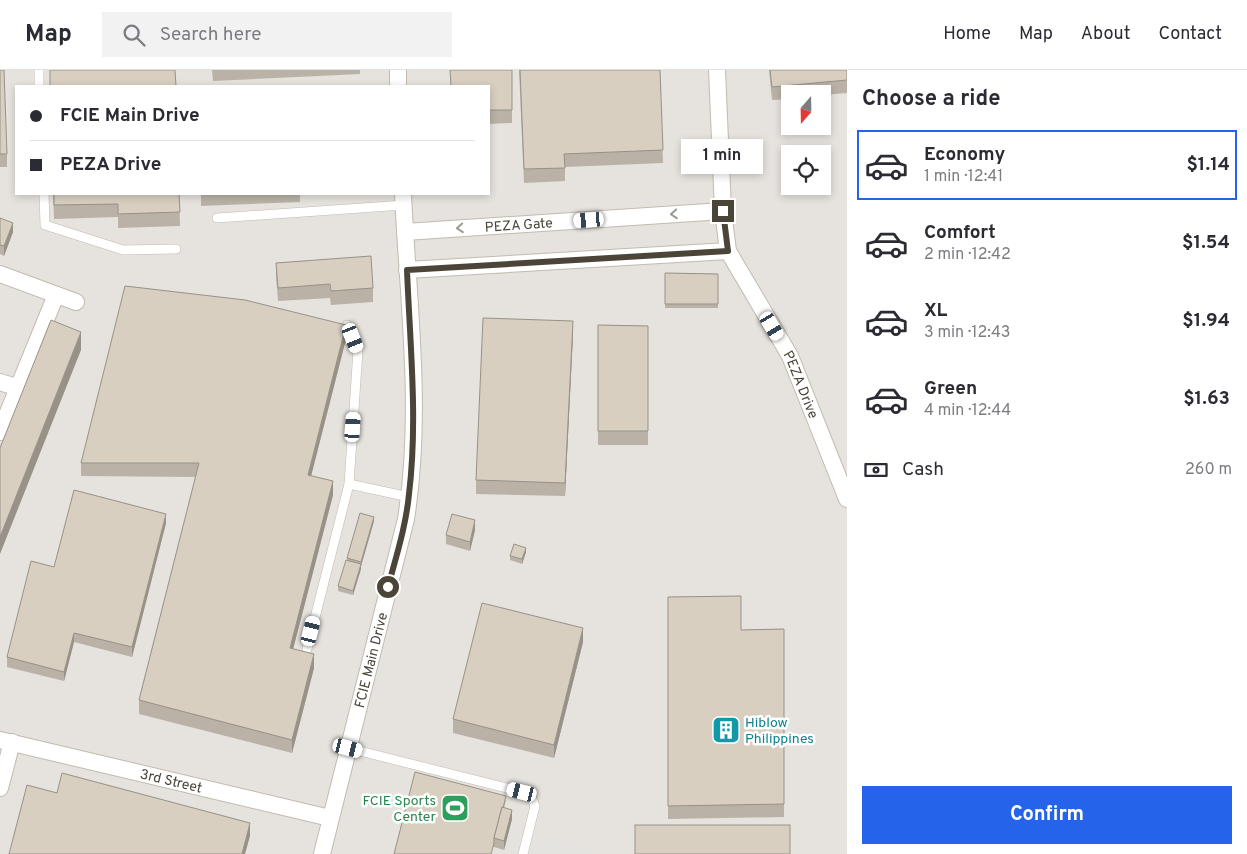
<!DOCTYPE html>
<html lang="en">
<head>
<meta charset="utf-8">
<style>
  :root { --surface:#fff; --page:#f2f2f3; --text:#2b2b33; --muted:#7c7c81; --line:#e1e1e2; --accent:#2563eb }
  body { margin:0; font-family:Overpass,sans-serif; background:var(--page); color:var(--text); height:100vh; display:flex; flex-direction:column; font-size:19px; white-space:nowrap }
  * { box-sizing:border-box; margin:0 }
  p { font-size:16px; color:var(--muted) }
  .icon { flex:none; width:28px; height:28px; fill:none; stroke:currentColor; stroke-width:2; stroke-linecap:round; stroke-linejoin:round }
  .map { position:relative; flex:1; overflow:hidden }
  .details { display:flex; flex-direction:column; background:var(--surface); width:400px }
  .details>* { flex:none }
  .banner { position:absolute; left:15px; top:15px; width:475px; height:110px; border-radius:0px; box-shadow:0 2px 8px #0003; display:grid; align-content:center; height:110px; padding:0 15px; background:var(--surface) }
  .needle { width:32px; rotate:200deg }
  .fabs { position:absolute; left:781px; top:15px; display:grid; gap:10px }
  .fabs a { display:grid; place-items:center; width:50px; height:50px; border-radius:0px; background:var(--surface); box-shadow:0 2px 8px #0003; font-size:25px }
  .end { position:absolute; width:22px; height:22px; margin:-11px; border:6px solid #4b4439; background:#fff; box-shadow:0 0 0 2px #fff }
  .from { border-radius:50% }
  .bubble { position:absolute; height:35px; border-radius:0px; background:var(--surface); box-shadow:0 2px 8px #0003; font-size:16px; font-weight:700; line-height:35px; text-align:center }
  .car { position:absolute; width:15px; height:30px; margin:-15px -8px; border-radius:6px; box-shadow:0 0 4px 1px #0007; background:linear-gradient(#fff 24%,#345 0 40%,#fff 0 76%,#345 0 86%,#fff 0) }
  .banner b { display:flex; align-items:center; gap:18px; height:48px; font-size:19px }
  .banner b+b { border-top:1px solid var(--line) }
  .banner i { width:12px; height:12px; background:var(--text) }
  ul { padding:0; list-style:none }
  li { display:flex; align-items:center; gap:15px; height:70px; margin:0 10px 8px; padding:0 5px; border:2px solid transparent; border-radius:0px }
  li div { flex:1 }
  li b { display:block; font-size:19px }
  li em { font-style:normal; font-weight:700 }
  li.current { border-color:var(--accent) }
  li>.icon { width:45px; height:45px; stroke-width:1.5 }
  h2 { padding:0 15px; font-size:22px; line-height:60px }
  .pay { display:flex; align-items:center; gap:12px; height:55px; padding:0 15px; font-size:19px }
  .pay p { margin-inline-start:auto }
  .action { display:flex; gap:10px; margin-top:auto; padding:10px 15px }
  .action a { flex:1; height:58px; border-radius:0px; background:var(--accent); color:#fff; font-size:20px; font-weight:700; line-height:58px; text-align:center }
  header { display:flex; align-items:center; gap:30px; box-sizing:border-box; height:70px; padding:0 25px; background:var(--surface); border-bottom:1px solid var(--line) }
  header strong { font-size:24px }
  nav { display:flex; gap:28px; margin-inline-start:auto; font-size:18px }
  .search { width:350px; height:45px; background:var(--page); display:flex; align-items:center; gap:12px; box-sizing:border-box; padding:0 18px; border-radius:0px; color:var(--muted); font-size:19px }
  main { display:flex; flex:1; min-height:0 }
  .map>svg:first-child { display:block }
  .industrial { fill:#e6e2dd; fill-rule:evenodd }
  .parking { fill:#e5e3e0 }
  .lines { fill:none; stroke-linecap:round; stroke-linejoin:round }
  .service-casing { stroke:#c2bbae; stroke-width:10 }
  .minor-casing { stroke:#c2bbae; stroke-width:18 }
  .service { stroke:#fff; stroke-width:9 }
  .minor { stroke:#fff; stroke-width:16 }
  .wall { fill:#bab2a6 }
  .shaded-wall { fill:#979187 }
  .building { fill:#d8cfc1; stroke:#979187 }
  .oneway { stroke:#9c9892 }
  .route { stroke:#4b4439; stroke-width:6 }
  .labels { text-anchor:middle; stroke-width:5; stroke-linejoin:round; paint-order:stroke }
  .street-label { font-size:14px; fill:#4b4439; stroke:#fff }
  .culture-label { font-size:14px; fill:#0d838f; stroke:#fff; text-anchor:start }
  .leisure-label { font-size:14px; fill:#27864d; stroke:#fff; text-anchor:end }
</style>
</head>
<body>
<header>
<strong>Map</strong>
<div class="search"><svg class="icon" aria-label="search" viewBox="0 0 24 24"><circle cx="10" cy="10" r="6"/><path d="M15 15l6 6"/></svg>Search here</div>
<nav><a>Home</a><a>Map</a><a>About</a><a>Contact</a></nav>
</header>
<main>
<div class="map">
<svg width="847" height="784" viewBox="0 0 847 784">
  <rect width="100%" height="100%" fill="#f6f3ec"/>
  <path class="industrial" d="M0 0H847V784H0ZM16 16H489V124H16ZM790 24H822V56H790ZM790 84H822V116H790Z"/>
  <path class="parking" d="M512 762 589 781V784H507Z"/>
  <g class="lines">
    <defs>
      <g id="service">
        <path d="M39 0V16"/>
        <path d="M44 124 45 155 123 180 176 179"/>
        <path d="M217 148 404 135"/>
        <path d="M349 414 409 427"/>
        <path d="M307 579 349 414 358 280 347 255"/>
        <path d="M348 678 522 722 531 727 535 736 523 784"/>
      </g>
      <g id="minor">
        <path d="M398 0V16"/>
        <path id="s1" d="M717 0 723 141 728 181 790 286 847 429"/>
        <path id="s2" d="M405 162 723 141"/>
        <path d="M407 200 728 181"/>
        <path d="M0 204 76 232"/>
        <path d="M0 312 19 318"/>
        <path d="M0 362 56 225"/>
        <path id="s3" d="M0 670 330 748"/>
        <path d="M0 718 12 672"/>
        <path id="s4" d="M322 784 406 449C423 342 408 231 403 124"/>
      </g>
    </defs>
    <use href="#service" class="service-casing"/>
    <use href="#minor" class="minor-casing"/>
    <use href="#service" class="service"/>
    <use href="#minor" class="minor"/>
  </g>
  <g class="wall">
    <path d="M0 0 7 84V97H0Z"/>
    <path d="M212 0H360V4L213 11Z"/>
    <path d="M512 0V53L489 54V16Z"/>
    <path d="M519 0H660L663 93 565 97V111L524 113Z"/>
    <path d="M769 0H847V23L822 25V24H790V29L772 30Z"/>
    <path d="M53 124H179L180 156 118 158V147L54 149Z"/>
    <path d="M201 124H300V132L201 136Z"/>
    <path d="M0 148 13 162 4 186 0 184Z"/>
    <path d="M276 193 373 218V232L331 235 330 228 278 231 276 206Z"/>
    <path d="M665 203 718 204V238H665Z"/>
    <path d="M598 255 648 256V375H598Z"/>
    <path d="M573 264 565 426 476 424V410Z"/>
    <path d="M346 269 311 406 333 425 293 579 314 598 292 683 139 644V630L196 407 81 406V393Z"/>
    <path d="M374 451 361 496V499L353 525 338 521V516L347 490V488Z"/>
    <path d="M166 453 132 587 74 572 64 611 7 597V587L54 497Z"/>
    <path d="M475 460 470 481 446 474V465Z"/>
    <path d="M526 482 522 494 510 490V486Z"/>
    <path d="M668 527 741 560 784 559V747L668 749Z"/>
    <path d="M583 572 554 688 453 663V649Z"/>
    <path d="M506 730 504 738 512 749 504 780 494 777 394 784Z"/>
  </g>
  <g class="shaded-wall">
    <path d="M13 153V162L4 186V176Z"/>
    <path d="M573 251V264L565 426V413Z"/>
    <path d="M346 255V269L308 418V405Z"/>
    <path d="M81 262V280L0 484V467Z"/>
    <path d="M333 411V425L290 591V578Z"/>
    <path d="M166 444V453L132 587V577Z"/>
    <path d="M374 447V451L361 496V499L353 525V521L361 495V492Z"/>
    <path d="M475 450V460L470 481V472Z"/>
    <path d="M526 478V482L522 494V489Z"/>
    <path d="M583 558V572L554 688V675Z"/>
    <path d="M74 563V572L64 611V602Z"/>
    <path d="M314 584V598L292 683V670Z"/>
    <path d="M512 740V749L504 780V771Z"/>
    <path d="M250 753V766L245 784H242Z"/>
  </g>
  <g class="building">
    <path d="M0 0H4L7 84H0Z"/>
    <path d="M50 0H175L176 16H50Z"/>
    <path d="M450 0H512V40H489V16H451Z"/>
    <path d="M520 0H660L663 80 564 84 565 98 524 99Z"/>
    <path d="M770 0H847V10L772 17Z"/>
    <path d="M54 124H179L180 142 118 144V134L54 135Z"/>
    <path d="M0 148 13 153 4 176 0 175Z"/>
    <path d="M371 186 373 218 331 221 330 214 278 218 276 193Z"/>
    <path d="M665 203 718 204V234H665Z"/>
    <path d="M125 216 245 230 346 255 308 405 333 411 290 578 314 584 292 670 139 630 199 393H81Z"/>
    <path d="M483 248 573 251 565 413 476 410Z"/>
    <path d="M51 250 81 262 0 467V378Z"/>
    <path d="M598 255 648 256V361H598Z"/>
    <path d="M74 420 166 444 132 577 74 563 64 602 7 587 31 491 54 497Z"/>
    <path d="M360 443 374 447 361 492 347 488Z"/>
    <path d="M452 444 475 450 470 472 446 465Z"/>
    <path d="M514 474 526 478 522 489 510 486Z"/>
    <path d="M346 490 361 494 353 521 338 516Z"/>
    <path d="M741 526V560L784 559V734L668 736V527Z"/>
    <path d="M482 533 583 558 554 675 453 649Z"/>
    <path d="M415 702 506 726 503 738 502 737 494 768V773L491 784H394Z"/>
    <path d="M62 703 250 753 242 784H9L27 715 57 723Z"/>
    <path d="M502 737 512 740 504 771 494 768Z"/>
    <rect x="635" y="755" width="155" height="29"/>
  </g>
  <defs><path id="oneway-chevron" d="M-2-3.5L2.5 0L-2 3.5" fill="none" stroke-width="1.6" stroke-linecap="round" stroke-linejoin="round" transform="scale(1.25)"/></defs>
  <g class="oneway">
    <use href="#oneway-chevron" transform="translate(674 144) rotate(176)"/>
    <use href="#oneway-chevron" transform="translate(460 158) rotate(176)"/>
  </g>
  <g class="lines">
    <path class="route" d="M388 517C396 487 406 456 409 424 418 350 410 275 407 200L728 181 723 141"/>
  </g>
  <defs>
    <symbol id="building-square" viewBox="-11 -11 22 22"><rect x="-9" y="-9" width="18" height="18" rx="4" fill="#0f9aa8" stroke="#fff"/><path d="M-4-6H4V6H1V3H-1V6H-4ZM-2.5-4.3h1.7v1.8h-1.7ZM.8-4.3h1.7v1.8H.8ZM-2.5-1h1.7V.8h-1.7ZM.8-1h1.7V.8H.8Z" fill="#fff"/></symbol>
    <symbol id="stadium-square" viewBox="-11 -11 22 22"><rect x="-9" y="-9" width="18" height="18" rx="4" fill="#2e9e5b" stroke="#fff"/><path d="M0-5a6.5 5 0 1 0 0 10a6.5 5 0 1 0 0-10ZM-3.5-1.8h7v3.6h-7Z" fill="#fff"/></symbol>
  </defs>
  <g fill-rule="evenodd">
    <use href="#building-square" x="710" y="644" width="32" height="32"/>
    <use href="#stadium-square" x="439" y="722" width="32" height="32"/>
  </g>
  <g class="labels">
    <g class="street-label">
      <text dy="5" stroke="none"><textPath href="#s2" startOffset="114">PEZA Gate</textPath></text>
      <text dy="5" stroke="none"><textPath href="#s1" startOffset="334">PEZA Drive</textPath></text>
      <text dy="5" stroke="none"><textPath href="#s4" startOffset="200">FCIE Main Drive</textPath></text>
      <text dy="5" stroke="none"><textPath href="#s3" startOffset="176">3rd Street</textPath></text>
    </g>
    <g class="culture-label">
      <text x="745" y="657">Hiblow<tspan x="745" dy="16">Philippines</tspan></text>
    </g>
    <g class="leisure-label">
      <text x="436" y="735">FCIE Sports<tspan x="436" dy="16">Center</tspan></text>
    </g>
  </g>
</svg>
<div class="fabs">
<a><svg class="needle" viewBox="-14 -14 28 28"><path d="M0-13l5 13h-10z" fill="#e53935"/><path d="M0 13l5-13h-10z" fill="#7c7c81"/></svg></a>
<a><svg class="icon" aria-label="locate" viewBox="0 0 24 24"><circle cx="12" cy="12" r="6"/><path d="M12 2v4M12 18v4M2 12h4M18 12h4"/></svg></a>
</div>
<i class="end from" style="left:388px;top:517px"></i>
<i class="end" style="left:723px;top:141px"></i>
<div class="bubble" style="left:681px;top:69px;width:82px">1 min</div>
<i class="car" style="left:589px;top:150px;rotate:266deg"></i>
<i class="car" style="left:772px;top:256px;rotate:149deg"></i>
<i class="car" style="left:353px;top:268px;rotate:158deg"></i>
<i class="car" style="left:353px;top:357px;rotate:4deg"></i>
<i class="car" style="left:311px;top:561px;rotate:14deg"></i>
<i class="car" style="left:348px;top:678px;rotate:104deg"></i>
<i class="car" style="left:522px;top:722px;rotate:284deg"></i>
<div class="banner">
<b><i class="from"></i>FCIE Main Drive</b>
<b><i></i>PEZA Drive</b>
</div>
</div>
<section class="details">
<h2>Choose a ride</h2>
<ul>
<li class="current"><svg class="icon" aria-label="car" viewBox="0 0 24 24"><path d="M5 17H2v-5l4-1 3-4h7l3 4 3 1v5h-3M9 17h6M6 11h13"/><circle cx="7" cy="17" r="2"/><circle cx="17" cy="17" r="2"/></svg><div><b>Economy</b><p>1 min · 12:41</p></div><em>$1.14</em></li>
<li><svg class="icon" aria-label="car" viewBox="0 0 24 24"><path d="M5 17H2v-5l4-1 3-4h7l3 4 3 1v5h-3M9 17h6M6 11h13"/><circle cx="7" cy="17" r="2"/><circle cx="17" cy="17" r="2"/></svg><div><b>Comfort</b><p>2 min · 12:42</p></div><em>$1.54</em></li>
<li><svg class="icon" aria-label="car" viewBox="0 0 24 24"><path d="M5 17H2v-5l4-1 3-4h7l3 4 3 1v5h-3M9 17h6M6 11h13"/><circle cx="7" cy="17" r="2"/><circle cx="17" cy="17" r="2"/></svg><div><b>XL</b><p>3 min · 12:43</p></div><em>$1.94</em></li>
<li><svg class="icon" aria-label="car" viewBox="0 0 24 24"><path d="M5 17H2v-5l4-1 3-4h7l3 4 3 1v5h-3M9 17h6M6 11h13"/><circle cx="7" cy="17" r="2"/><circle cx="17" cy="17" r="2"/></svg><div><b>Green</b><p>4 min · 12:44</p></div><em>$1.63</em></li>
</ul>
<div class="pay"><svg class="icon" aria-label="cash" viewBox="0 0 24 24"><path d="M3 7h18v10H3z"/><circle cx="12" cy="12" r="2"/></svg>Cash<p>260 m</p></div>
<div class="action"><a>Confirm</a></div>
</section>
</main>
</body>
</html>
